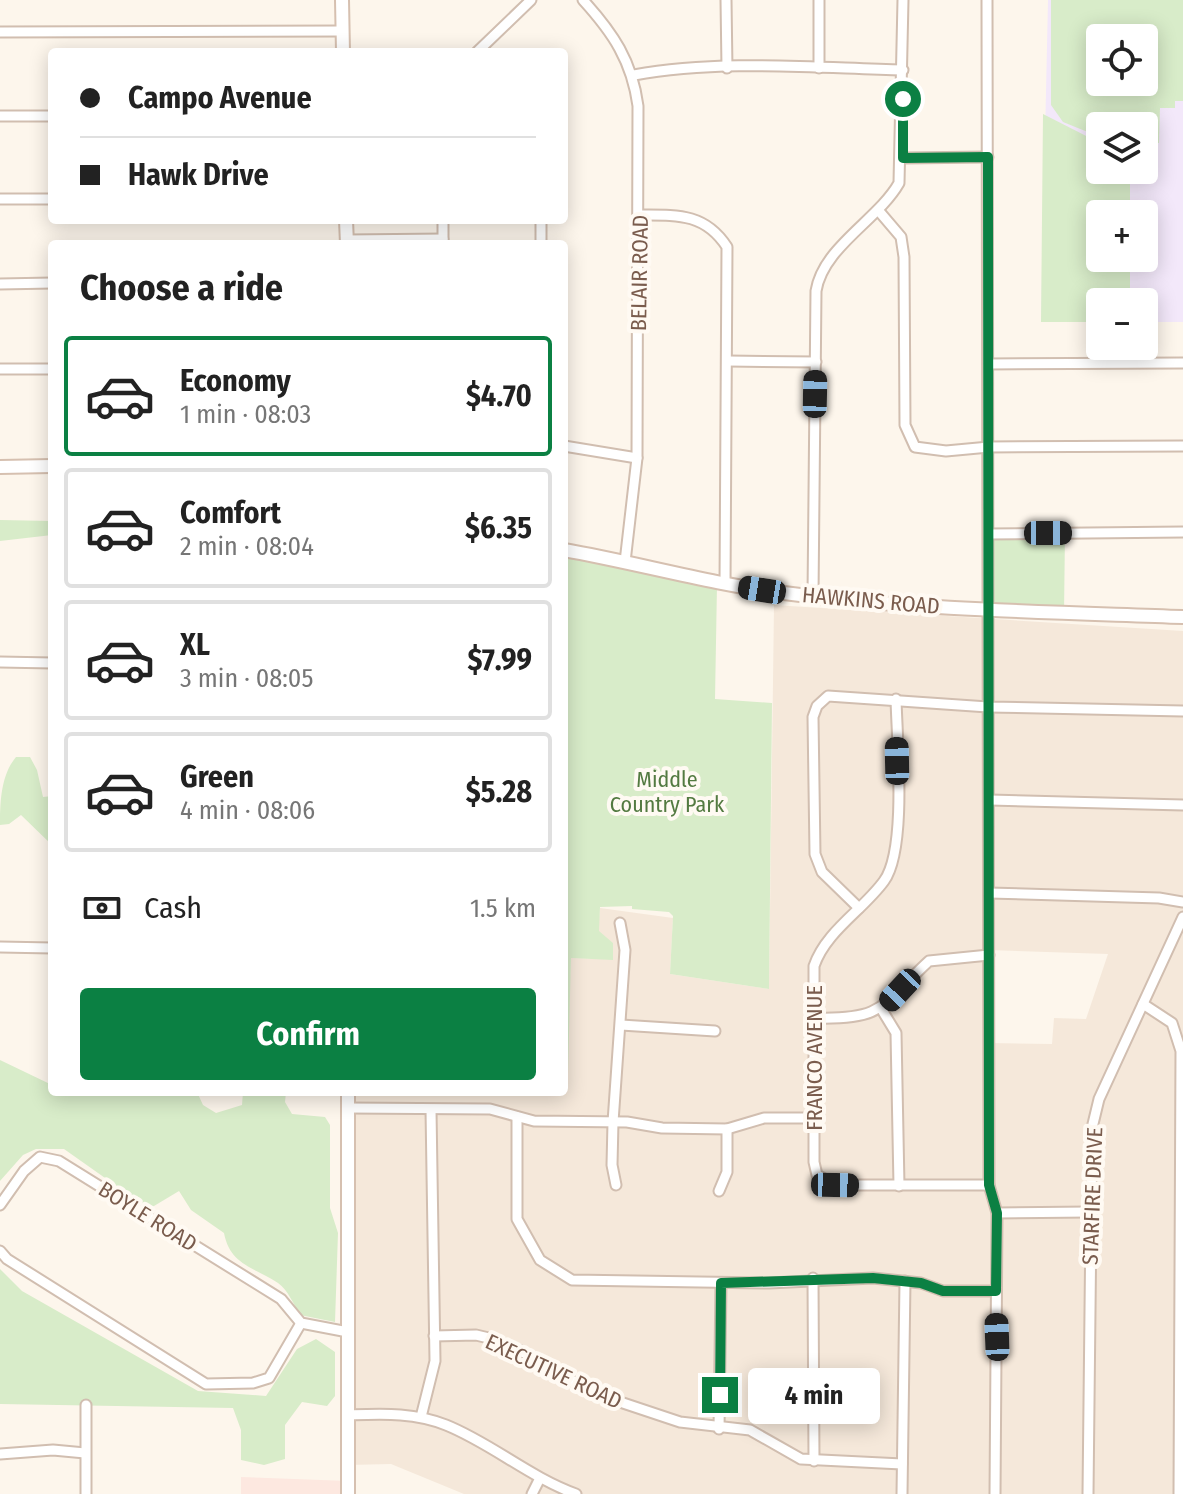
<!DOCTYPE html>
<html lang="en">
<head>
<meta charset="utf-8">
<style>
  :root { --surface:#fff; --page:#f6f6f6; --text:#222; --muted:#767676; --line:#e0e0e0; --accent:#0b8043 }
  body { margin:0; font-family:"Fira Sans Condensed",sans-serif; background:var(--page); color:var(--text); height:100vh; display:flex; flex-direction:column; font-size:30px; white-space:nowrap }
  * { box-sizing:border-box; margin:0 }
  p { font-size:26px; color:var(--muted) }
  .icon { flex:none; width:44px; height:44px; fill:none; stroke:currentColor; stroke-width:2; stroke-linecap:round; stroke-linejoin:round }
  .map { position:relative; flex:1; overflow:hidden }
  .panel { position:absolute; left:48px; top:240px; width:520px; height:856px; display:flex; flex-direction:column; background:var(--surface); border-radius:8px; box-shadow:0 4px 20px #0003 }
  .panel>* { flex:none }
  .top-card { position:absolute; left:48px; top:48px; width:520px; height:176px; border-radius:8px; box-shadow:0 4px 20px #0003; display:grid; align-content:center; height:176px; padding:0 32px; background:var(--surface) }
  .controls { position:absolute; left:1086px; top:24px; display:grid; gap:16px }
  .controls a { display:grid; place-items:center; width:72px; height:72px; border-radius:8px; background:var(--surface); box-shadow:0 4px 20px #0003; font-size:40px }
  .end { position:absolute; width:36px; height:36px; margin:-18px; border:10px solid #0b8043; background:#fff; box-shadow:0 0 0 4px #fff }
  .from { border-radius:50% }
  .bubble { position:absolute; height:56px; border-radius:8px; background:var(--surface); box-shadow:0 4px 20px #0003; font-size:26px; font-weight:700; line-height:56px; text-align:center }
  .car { position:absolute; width:24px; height:48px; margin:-24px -12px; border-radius:10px; box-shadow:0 0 6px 2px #0007; background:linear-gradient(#222 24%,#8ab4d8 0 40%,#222 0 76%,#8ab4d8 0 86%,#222 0) }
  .top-card b { display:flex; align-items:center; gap:28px; height:76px; font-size:30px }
  .top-card b+b { border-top:2px solid var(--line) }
  .top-card i { width:20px; height:20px; background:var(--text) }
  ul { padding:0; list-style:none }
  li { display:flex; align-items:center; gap:24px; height:120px; margin:0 16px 12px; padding:0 16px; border:4px solid var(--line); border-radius:8px }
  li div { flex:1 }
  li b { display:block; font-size:30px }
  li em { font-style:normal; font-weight:700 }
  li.active { border-color:var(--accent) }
  li>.icon { width:72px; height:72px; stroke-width:1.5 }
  h2 { padding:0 32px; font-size:36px; line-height:96px }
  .pay { display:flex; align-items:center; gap:20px; height:88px; padding:0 32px; font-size:30px }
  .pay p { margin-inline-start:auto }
  .action { display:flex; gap:16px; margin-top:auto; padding:16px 32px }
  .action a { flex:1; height:92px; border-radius:8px; background:var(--accent); color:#fff; font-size:32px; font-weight:700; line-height:92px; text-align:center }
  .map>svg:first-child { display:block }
  .residential { fill:#f5e8da; fill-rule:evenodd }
  .commercial { fill:#fde8e0 }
  .education { fill:#f3e8fa; fill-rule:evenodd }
  .green { fill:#d8ecc9; fill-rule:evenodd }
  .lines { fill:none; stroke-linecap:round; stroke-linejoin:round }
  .street-casing { stroke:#d1beb0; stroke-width:13 }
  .secondary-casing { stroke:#d6c0b0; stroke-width:16 }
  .street { stroke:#fff; stroke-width:9 }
  .secondary { stroke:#fff; stroke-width:12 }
  .route { stroke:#0b8043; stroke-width:10 }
  .labels { text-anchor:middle; stroke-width:8; stroke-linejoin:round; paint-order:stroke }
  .street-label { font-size:22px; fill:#7a5c4d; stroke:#fffaf3 }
  .park-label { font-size:22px; fill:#537a41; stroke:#fffaf3 }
</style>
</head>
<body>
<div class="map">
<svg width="1183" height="1494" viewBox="0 0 1183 1494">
  <rect width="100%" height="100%" fill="#fdf6ec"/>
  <path class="residential" d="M774 605 1183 631V1494H464L391 1464 348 1465V1092H564L571 958 613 959 612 943 598 931 600 908 673 918 670 974 769 989ZM989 950 1108 954 1086 1019 1054 1018 1052 1044 989 1043Z"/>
  <path class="commercial" d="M241 1477 348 1481V1494H241Z"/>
  <path class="education" d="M1048 0H1183V322H1144V302H1100V322H1041ZM1100 38H1144V82H1100ZM1100 126H1144V170H1100ZM1100 214H1144V258H1100Z"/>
  <g class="green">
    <path d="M1051 0H1183V101H1175V108H1160L1159 143H1144V126H1100V137L1063 122 1051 105ZM1144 38V82H1100V38Z"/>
    <path d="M1043 114 1100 143V170H1130V214H1100V258H1130V302H1100V322H1041Z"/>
    <path d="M0 520 52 521V535L0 541Z"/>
    <path d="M1065 533 1064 613 989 610V534Z"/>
    <path d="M564 557 717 585 715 699 772 703 769 989 670 974 673 916 669 912 632 909V906L600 907 599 931 613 943V960L571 958 568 1074H564Z"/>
    <path d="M16 757H30L37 770 43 797 52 796V845L21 815 9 824 0 825C0 801 1 775 16 757Z"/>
    <path d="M0 1060 52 1085V1092H197L203 1105 216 1113 242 1105 243 1092H286L285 1102 292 1114 325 1117 330 1125V1208L338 1233 335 1322 300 1315C294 1305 288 1290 278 1283 254 1267 230 1265 224 1233L191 1210 179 1191 149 1209 64 1149H36L23 1155 0 1181Z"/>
    <path d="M0 1269 22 1291 198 1391 266 1396 297 1349 316 1339 335 1352V1396L327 1406 302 1402 285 1425V1459L264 1465 241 1460V1430L233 1408 0 1404Z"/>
  </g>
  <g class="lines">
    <defs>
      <g id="street">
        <path d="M583 0C613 33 632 61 638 106L637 458 625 562"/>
        <path d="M726 0 727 68"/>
        <path d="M819 0V68"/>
        <path d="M987 0 989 1185 997 1213 995 1494"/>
        <path d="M0 32 343 31"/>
        <path d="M477 52 531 0"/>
        <path d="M634 75C721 59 815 68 903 70"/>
        <path d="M0 116H52"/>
        <path d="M903 158 988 157"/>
        <path d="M0 199H52"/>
        <path d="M878 210 901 237 904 257 905 425 915 447 946 451 989 447 1183 446"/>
        <path d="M640 215C677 215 705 213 727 247L725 584"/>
        <path d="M443 220V244"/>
        <path d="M347 240 443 239"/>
        <path d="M541 244V220"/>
        <path d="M0 284 52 283"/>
        <path d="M728 361 816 362"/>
        <path d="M989 364 1183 363"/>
        <path d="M0 369H52"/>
        <path d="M564 446 637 458"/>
        <path d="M989 534 1183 532"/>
        <path d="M813 596 816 291C823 247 878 220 899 183L903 0"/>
        <path d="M0 662 52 663"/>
        <path d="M896 699C897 741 907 850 884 881 863 910 826 931 814 966V1162L817 1175 835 1185H989"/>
        <path d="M990 800 1183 805"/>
        <path d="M989 893 1159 898 1183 902"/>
        <path d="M859 908 822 872 815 854 813 717 817 706 828 696 988 707 1183 711"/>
        <path d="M0 947 52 948"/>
        <path d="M1143 1004 1172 1023 1181 1051 1179 1494"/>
        <path d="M882 1010 896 1033 899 1186"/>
        <path d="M815 1018C886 1020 881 1005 929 961L989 955"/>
        <path d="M621 1025 715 1031"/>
        <path d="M348 1108 490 1109 534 1121 627 1122 662 1128 727 1129 764 1118H814"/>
        <path d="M517 1117V1219L540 1260 572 1280 769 1283 873 1278 921 1283 943 1291H996"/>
        <path d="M616 1185 612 1165 613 1122 625 950 620 923"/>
        <path d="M719 1191 727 1172V1129"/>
        <path d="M0 1205 24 1171 40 1157 59 1161 281 1299 301 1323 348 1332"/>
        <path d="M997 1213 1089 1212"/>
        <path d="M0 1251 7 1259 206 1384 253 1383 269 1378 301 1323"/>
        <path d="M813 1278 814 1461"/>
        <path d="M434 1336 476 1335 493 1339 521 1351 593 1393 680 1422 750 1430 801 1459 902 1464"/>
        <path d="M86 1405V1494"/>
        <path d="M348 1415C381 1414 414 1412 446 1425 491 1443 529 1477 576 1494"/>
        <path d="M421 1417 435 1361 431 1110"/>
        <path d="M719 1429 721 1283"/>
        <path d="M0 1454 53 1450 85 1453"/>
        <path d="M532 1494 540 1478"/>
        <path d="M902 1494 905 1281"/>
        <path d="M1088 1494 1092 1128 1099 1099 1183 917"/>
      </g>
      <g id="secondary">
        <path d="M342 0 343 52"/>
        <path d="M346 220 347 244"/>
        <path d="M0 467 52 466"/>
        <path d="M564 550C638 563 710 584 784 593 916 610 1050 612 1183 617"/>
        <path d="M348 1494V1092"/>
      </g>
    </defs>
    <use href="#street" class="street-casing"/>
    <use href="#secondary" class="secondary-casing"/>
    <use href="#street" class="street"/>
    <use href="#secondary" class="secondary"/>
  </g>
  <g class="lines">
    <path class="route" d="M720 1395 721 1283 873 1278 921 1283 943 1291H996L997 1213 989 1185 988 157 903 158V99"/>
  </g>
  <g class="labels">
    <g class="street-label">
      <text transform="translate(639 273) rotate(-89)" y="8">BELAIR ROAD</text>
      <text transform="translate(871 600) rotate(5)" y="8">HAWKINS ROAD</text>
      <text transform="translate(814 1058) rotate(-90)" y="8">FRANCO AVENUE</text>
      <text transform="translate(1092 1196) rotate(-88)" y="8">STARFIRE DRIVE</text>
      <text transform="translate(148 1216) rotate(32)" y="8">BOYLE ROAD</text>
      <text transform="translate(554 1371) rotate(25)" y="8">EXECUTIVE ROAD</text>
    </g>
    <g class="park-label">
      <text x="667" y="787">Middle<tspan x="667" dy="25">Country Park</tspan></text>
    </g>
  </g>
</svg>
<div class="controls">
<a><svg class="icon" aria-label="locate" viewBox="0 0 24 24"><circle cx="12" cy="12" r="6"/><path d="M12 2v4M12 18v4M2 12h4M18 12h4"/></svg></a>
<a><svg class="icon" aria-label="layers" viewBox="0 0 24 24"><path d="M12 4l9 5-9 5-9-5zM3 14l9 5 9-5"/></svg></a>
<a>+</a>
<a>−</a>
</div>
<i class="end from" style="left:903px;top:99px"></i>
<i class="end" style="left:720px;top:1395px"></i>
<div class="bubble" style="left:748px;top:1368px;width:132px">4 min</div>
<i class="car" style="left:815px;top:394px;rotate:1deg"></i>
<i class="car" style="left:1048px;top:533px;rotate:90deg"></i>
<i class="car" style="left:762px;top:590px;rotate:279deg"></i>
<i class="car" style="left:897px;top:761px;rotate:359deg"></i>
<i class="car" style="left:900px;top:990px;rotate:223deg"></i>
<i class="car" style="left:835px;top:1185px;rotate:91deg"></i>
<i class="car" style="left:997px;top:1337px;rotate:358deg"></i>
<div class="top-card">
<b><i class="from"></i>Campo Avenue</b>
<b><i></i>Hawk Drive</b>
</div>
<section class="panel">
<h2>Choose a ride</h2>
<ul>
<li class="active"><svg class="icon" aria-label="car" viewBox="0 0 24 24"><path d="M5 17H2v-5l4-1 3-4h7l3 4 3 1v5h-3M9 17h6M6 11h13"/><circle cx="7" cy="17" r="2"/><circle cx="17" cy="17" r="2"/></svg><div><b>Economy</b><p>1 min · 08:03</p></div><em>$4.70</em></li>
<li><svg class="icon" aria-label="car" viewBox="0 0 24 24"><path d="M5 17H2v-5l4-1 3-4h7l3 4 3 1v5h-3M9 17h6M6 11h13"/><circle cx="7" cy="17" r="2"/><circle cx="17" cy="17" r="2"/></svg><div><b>Comfort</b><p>2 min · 08:04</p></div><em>$6.35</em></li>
<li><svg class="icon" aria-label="car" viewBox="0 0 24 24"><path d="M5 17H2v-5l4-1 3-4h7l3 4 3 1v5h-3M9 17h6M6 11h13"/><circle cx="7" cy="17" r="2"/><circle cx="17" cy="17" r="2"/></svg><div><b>XL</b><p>3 min · 08:05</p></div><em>$7.99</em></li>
<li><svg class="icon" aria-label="car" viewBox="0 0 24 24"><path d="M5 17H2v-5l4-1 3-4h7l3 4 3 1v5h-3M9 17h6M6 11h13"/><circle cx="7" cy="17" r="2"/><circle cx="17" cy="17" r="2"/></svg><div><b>Green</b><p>4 min · 08:06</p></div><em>$5.28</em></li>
</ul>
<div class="pay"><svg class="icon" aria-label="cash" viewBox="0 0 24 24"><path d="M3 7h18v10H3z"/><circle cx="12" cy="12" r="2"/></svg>Cash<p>1.5 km</p></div>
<div class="action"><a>Confirm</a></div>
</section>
</div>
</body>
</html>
